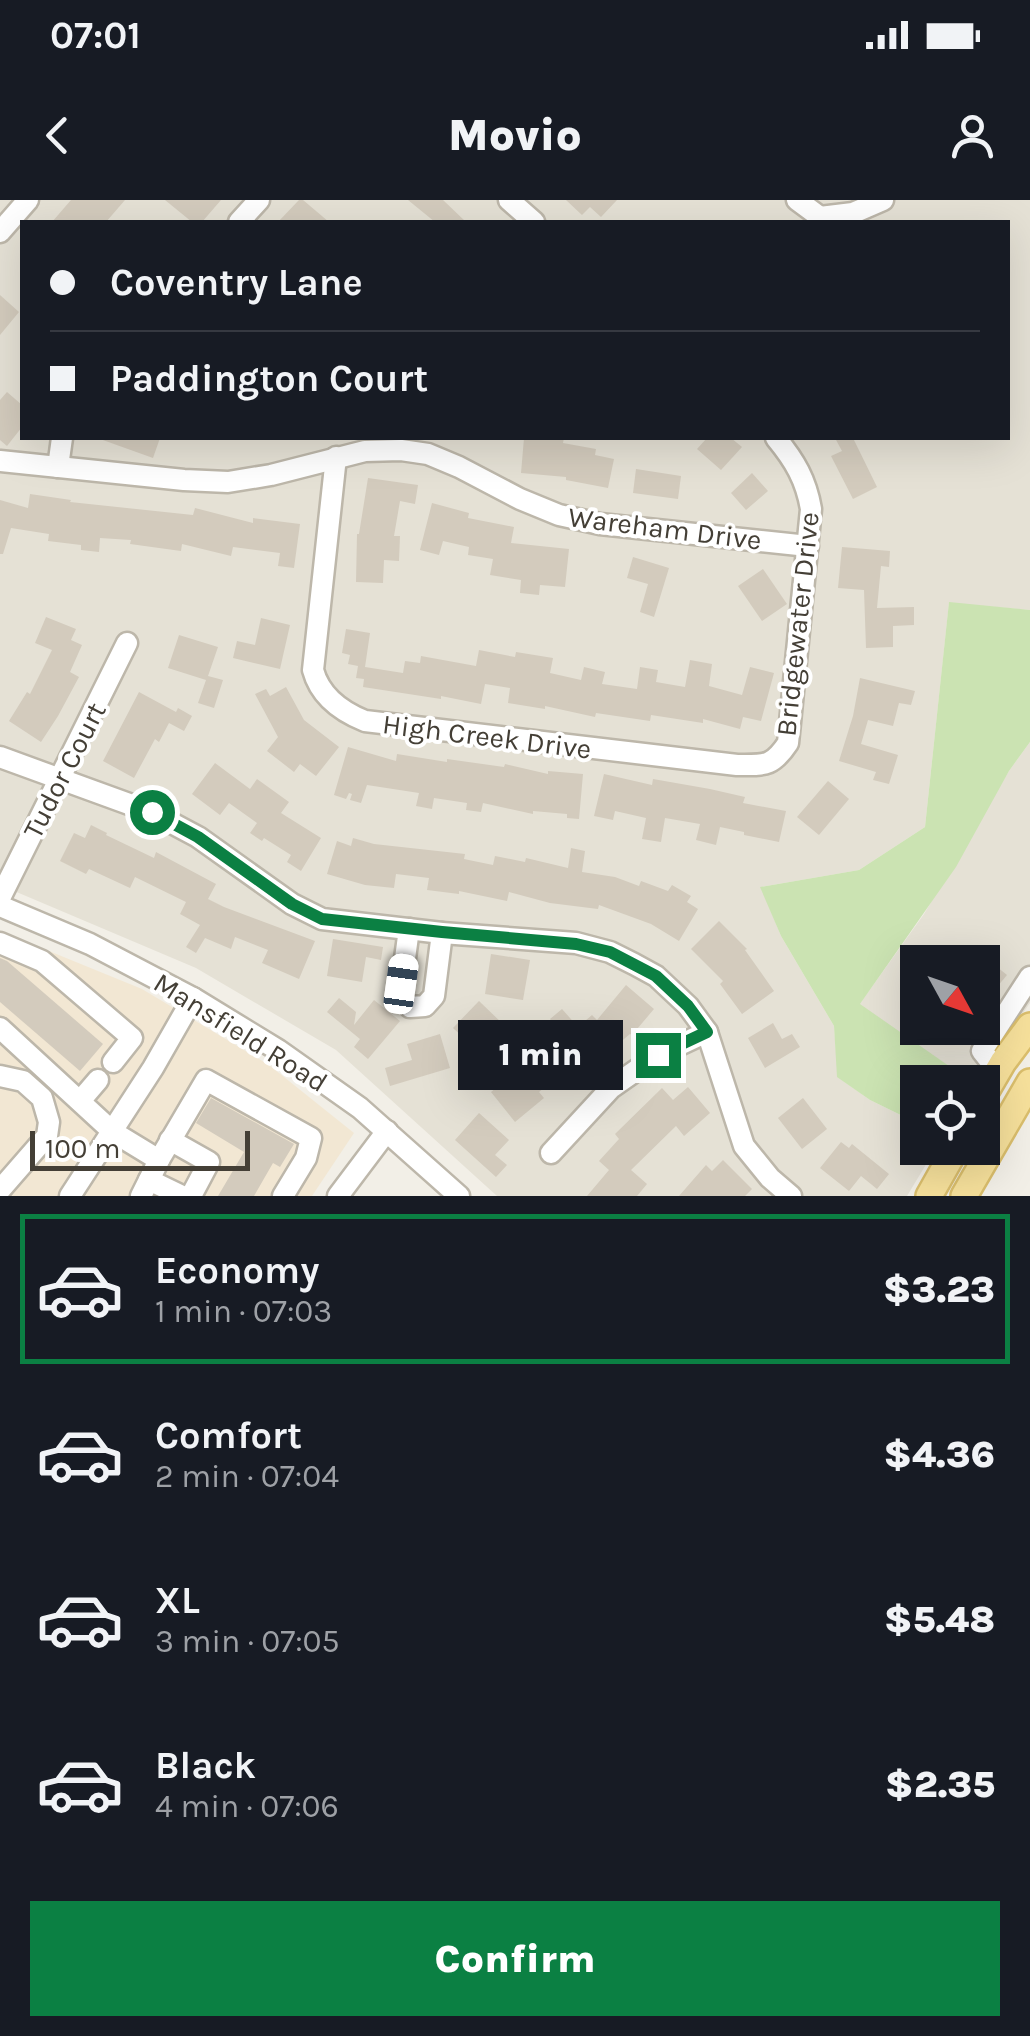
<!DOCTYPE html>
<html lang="en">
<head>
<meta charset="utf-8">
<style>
  :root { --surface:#171b24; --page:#20242c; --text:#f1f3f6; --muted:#9ea1a6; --line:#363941; --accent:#0b8043 }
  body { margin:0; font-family:Karla,sans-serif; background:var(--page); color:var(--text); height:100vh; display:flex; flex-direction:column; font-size:38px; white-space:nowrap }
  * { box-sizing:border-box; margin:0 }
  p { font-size:32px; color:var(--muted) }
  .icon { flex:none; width:55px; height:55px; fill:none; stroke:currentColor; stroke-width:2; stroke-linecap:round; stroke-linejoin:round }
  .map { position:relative; height:996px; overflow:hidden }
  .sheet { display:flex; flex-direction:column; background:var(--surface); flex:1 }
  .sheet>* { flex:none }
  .hud { position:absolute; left:20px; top:20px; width:990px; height:220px; border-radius:0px; box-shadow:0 10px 40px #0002; display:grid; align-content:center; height:220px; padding:0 30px; background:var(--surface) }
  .needle { width:65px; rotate:130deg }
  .controls { position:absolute; left:900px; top:745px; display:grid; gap:20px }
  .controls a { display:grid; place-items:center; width:100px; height:100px; border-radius:0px; background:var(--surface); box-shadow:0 10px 40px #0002; font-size:50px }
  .scale { position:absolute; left:30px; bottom:25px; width:220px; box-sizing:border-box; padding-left:10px; border:5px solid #443f36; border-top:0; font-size:28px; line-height:35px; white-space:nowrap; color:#443f36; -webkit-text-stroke:8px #fff; paint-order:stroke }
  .end { position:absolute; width:45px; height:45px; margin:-22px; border:12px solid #0b8043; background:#fff; box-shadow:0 0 0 5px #fff }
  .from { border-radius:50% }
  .bubble { position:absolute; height:70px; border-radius:0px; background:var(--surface); box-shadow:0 10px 40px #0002; font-size:32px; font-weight:800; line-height:70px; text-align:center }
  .car { position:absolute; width:30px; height:60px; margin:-30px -15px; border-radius:12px; box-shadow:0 0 8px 2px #0007; background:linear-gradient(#fff 24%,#345 0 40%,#fff 0 76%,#345 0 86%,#fff 0) }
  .hud b { display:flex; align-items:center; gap:35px; height:95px; font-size:38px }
  .hud b+b { border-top:2px solid var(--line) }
  .hud i { width:25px; height:25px; background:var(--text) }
  ul { padding:18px 0 0; list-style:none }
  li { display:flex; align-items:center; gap:30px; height:150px; margin:0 20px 15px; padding:0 10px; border:5px solid transparent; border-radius:0px }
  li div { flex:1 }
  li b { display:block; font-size:38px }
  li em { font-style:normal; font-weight:800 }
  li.on { border-color:var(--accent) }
  li>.icon { width:90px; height:90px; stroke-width:1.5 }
  .primary-button { display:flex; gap:20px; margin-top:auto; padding:20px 30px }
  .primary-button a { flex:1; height:115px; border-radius:0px; background:var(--accent); color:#fff; font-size:40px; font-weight:800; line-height:115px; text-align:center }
  .status { display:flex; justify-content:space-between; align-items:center; height:70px; padding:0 50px; background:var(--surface); direction:ltr }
  .status svg { height:28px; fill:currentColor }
  header { display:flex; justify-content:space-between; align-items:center; height:130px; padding:0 30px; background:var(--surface); font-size:45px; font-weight:800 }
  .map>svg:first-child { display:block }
  .residential { fill:#e5e1d5; fill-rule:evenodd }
  .commercial { fill:#f2e7d3 }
  .green { fill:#cbe3b2 }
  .building { fill:#d3cbbd }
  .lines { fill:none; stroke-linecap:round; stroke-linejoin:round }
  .minor-casing { stroke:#bdb7aa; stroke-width:25 }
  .major-casing { stroke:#dabe6c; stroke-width:30 }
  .minor { stroke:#fff; stroke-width:20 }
  .major { stroke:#f6e09b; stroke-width:25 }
  .route { stroke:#0b8043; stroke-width:12 }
  .labels { text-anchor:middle; stroke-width:8; stroke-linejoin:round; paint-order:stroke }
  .street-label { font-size:28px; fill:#443f36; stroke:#fff }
</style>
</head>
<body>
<div class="status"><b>07:01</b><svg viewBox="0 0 49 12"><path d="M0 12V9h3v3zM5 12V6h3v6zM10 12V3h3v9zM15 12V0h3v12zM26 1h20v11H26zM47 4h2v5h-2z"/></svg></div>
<header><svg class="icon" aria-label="back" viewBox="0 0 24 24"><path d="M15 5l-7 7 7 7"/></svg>Movio<svg class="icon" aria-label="person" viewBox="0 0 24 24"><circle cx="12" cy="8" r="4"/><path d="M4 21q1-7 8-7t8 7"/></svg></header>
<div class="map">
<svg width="1030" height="996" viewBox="0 0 1030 996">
  <rect width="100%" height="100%" fill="#f2efe7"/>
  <g class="residential">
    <path d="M0 0H1030V410L949 403 925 627 859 670 761 687 781 736 834 826 838 877 870 900 917 923 918 948H936L907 996H497L336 850 196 768 0 685ZM22 22H1008V238H22Z"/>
    <path d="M1030 542V803L975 882H972L859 805 924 714 1009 571ZM918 762H982V828H918Z"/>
  </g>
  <path class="commercial" d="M0 731 142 789 269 865 354 933 312 996H0Z"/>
  <path class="green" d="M949 402 1030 410V542L1009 571 956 667 860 804 972 882H918L917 923 870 900 837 877 834 826 781 736 760 687 859 670 925 627Z"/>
  <g class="building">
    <path d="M71 0H125L106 22H52Z"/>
    <path d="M165 0H221L202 22H192Z"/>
    <path d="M299 0H303L329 22H278Z"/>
    <path d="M408 0H443L466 22H435Z"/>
    <path d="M566 0H617L601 17 590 7 582 15Z"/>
    <path d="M0 95 19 112 0 135Z"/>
    <path d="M7 192 22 205V227L7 246 0 240V200Z"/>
    <path d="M101 238H160L153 258 100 239Z"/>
    <path d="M524 238H564L563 243 596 249 595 255 614 259 608 288 566 280V277L521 273Z"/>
    <path d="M707 238H731L742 247 721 270 697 249Z"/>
    <path d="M835 238H853L877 287 853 299 831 256 842 251Z"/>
    <path d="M636 269 681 276 678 299 633 293Z"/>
    <path d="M752 273 768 291 746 310 731 293Z"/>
    <path d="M368 278 418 285 415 304 400 301 394 336H400L399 361 384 360 383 383 356 382 357 334H359Z"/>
    <path d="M30 294 71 300 70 302 193 315 195 308 253 323V318L300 324 294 368 278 366 280 353 233 347 231 356 182 344 181 351 130 344 131 340 100 338 99 352 81 350V345L48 341 49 334 11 328 3 354H0V300L28 308Z"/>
    <path d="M432 303 469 313 468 318 514 327 511 343 569 349 565 387 540 385 539 395 520 393 521 380 490 375 493 359 468 355 469 347 443 341 439 355 420 350Z"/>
    <path d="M842 347 890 351 889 367 881 366 877 408 914 407V425L893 426V447L866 448 864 390 838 388Z"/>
    <path d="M633 357 669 368 654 417 640 412 648 384 627 378Z"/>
    <path d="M763 369 787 404 762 421 738 386Z"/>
    <path d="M46 417 76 429 71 440 82 445 70 472 79 477 58 516 41 542 9 521 27 492 30 494 52 450 35 443Z"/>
    <path d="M261 418 290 425 280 469 233 458 237 441 255 445Z"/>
    <path d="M346 429 370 433 365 467 403 473 405 461 420 463 421 456 476 466 479 450 515 457 516 452 553 458 550 473 581 480 584 467 605 472 602 484 637 489 640 467 658 470 656 482 685 487 690 460 712 464 709 486 742 495 750 467 774 473 761 521 743 517 740 529 703 519V523L651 515 650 521 596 513 595 517 545 506V509L508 503 510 488 485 484 481 504 441 496V499L363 487 364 479 356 478 358 466 348 464 350 455 342 453Z"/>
    <path d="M179 435 218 447 208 476 223 480 214 508 198 503 206 480 168 468Z"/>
    <path d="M860 478 915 491 911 505 899 503 893 526 868 520 861 544 898 555 889 584 873 580 876 572 839 561 853 516Z"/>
    <path d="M286 487 304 520 339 547 316 576 300 564 294 572 267 551 278 537 255 494 266 489 270 496Z"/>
    <path d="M139 492 176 512 178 508 192 516 184 531 169 523 159 542 155 539 134 578 103 561Z"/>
    <path d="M348 547 396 561 397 554 447 562V559L504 567 505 564 548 574V571L583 574 579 619 567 618V614L533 611V614L483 603 481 612 466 610 467 603 434 598 432 609 416 606 419 593 367 585 361 603 350 600 352 594 349 593 346 599 334 595Z"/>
    <path d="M215 563 250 589 257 579 289 602 281 613 321 638 301 671 287 662 291 655 264 638 262 641 250 633 257 623 229 603 220 615 192 594Z"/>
    <path d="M604 574 652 585 653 579 710 589 745 597 743 603 786 611 779 642 744 635V632L720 627 716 645 696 640 700 624 665 618 661 642 642 639 646 618 615 611 613 620 594 616Z"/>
    <path d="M828 581 849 599 819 635 797 617Z"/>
    <path d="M91 625 107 633 106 635 154 658 156 652 216 684 208 699 224 707 315 741 299 779 262 763 268 750 235 737 231 749 205 738 196 753 186 747 200 725 180 714 186 702 135 677 130 688 89 669 86 674 60 661 74 633 85 638Z"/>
    <path d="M353 638 374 644 465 654 464 659 493 665 495 656 525 662 526 658 568 668 571 648 585 651 582 672 615 677 639 686 641 681 668 691 672 685 691 696 687 702 698 709 679 741 651 724 599 705 598 709 550 703 509 692 507 701 459 691V694L427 690 429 678 396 674 394 688 365 685 327 674 337 641 351 646Z"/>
    <path d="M719 721 747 749 745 750 774 791 742 814 720 784 723 781 691 749Z"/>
    <path d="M333 739 383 747 381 760 366 757 362 782 327 776Z"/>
    <path d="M491 754 530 760 523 800 485 794Z"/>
    <path d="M982 755 1007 775 982 805Z"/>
    <path d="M0 758 7 761 103 844 80 871 0 802Z"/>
    <path d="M626 785 654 809 632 835 630 834 572 883 562 872 539 892 544 898 515 922 491 892 524 865 520 861 558 829 550 819 562 809 578 827 592 815 597 820Z"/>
    <path d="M339 798 356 812 354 825 374 800 400 821 368 859 354 847 360 839 327 812Z"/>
    <path d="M479 801 506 827 480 853 453 828Z"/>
    <path d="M773 823 782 839 792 834 800 847 765 868 748 838Z"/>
    <path d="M440 834 450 868 390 886 385 868 412 860 407 844Z"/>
    <path d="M688 887 710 913 684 936 676 926 631 970 647 984 637 996H587L609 970 599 961 619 939 615 934 662 888 673 900Z"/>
    <path d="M211 898 294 944 280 967 273 963 254 996H218L244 952 196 923Z"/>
    <path d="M803 898 827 929 802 949 778 918Z"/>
    <path d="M479 913 509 940 495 955 507 965 496 977 455 940Z"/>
    <path d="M841 942 849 948 852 944 889 974 877 989 861 976 849 991 820 968Z"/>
    <path d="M723 960 752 989 745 996H679L706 965 712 971Z"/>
  </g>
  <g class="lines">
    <defs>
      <g id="minor">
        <path d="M509 0 534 22"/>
        <path d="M797 0 820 17 853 13 883 0"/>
        <path d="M239 22 259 0"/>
        <path d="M0 32 28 0"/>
        <path d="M336 257 313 470C320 496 340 511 365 521L737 565C765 565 772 567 788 543L811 309C806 280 795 261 776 238"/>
        <path d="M0 261 184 280 228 282 271 275 365 251 401 250 428 254 459 267 520 299 559 315 600 324 808 346"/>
        <path d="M58 267 62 238"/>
        <path d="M0 557 151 612 198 637 292 704 322 719 442 733 576 743 610 752 634 764 656 776 688 806 707 832 744 946 770 978 791 996"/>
        <path d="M0 698 127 443"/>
        <path d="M0 706 90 744 193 798 278 850 360 908 459 996"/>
        <path d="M409 729 400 795 410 807 425 806 434 796 442 733"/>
        <path d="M0 743 42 761 132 838 113 862"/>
        <path d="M0 828 113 932 159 960"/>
        <path d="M998 871 982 851 1030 777"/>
        <path d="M0 876 23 881 42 898 49 922 47 936 0 990"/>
        <path d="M80 901 98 880"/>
        <path d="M170 940 209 962 191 996"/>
        <path d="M551 953 611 888 658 855 707 832"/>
        <path d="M149 980 182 996"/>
        <path d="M70 996 153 868 193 798"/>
        <path d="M141 996 159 960 206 880 311 938 306 958 283 996"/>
        <path d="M338 996 387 931"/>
      </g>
      <g id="major">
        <path d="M982 898 1003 862 1030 826"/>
        <path d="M929 996 956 948"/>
        <path d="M964 996 1030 882"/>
      </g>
    </defs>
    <use href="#minor" class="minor-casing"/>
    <use href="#major" class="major-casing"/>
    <use href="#minor" class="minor"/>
    <use href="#major" class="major"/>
  </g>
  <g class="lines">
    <path class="route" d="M152 612 198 637 292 704 322 719 442 732 576 744 610 752 656 776 688 806 707 832 658 855"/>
  </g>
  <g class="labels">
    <g class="street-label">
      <text transform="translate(665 328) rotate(7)" y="10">Wareham Drive</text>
      <text transform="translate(797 424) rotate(-84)" y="10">Bridgewater Drive</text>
      <text transform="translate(487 536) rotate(7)" y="10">High Creek Drive</text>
      <text transform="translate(64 570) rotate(-63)" y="10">Tudor Court</text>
      <text transform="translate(241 832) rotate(32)" y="10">Mansfield Road</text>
    </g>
  </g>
</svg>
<div class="controls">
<a><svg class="needle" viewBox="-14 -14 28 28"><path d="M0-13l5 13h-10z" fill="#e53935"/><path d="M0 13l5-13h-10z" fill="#9ea1a6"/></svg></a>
<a><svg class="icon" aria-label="locate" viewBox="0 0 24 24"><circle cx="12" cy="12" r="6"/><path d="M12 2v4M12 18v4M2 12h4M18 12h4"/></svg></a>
</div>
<div class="scale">100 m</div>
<i class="end from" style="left:152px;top:612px"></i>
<i class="end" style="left:658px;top:855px"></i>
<div class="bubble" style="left:458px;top:820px;width:165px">1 min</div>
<i class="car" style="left:401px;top:784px;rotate:8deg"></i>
<div class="hud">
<b><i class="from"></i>Coventry Lane</b>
<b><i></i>Paddington Court</b>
</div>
</div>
<section class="sheet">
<ul>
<li class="on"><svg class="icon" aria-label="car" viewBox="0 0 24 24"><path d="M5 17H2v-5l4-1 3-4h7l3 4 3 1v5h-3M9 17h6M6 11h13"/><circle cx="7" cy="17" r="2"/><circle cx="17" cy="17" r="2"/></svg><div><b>Economy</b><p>1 min · 07:03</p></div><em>$3.23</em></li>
<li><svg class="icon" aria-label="car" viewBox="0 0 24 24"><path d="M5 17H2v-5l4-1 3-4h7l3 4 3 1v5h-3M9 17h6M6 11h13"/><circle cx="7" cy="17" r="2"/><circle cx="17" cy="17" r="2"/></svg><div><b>Comfort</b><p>2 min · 07:04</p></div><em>$4.36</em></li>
<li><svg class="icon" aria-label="car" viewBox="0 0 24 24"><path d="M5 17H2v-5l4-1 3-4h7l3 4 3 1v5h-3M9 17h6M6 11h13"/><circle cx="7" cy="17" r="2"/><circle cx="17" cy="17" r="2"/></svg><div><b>XL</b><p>3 min · 07:05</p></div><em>$5.48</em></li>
<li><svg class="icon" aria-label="car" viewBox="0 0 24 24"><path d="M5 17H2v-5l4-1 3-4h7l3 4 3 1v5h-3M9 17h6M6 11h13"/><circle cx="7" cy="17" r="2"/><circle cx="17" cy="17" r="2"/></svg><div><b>Black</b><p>4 min · 07:06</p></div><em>$2.35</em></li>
</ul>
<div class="primary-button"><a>Confirm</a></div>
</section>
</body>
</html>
